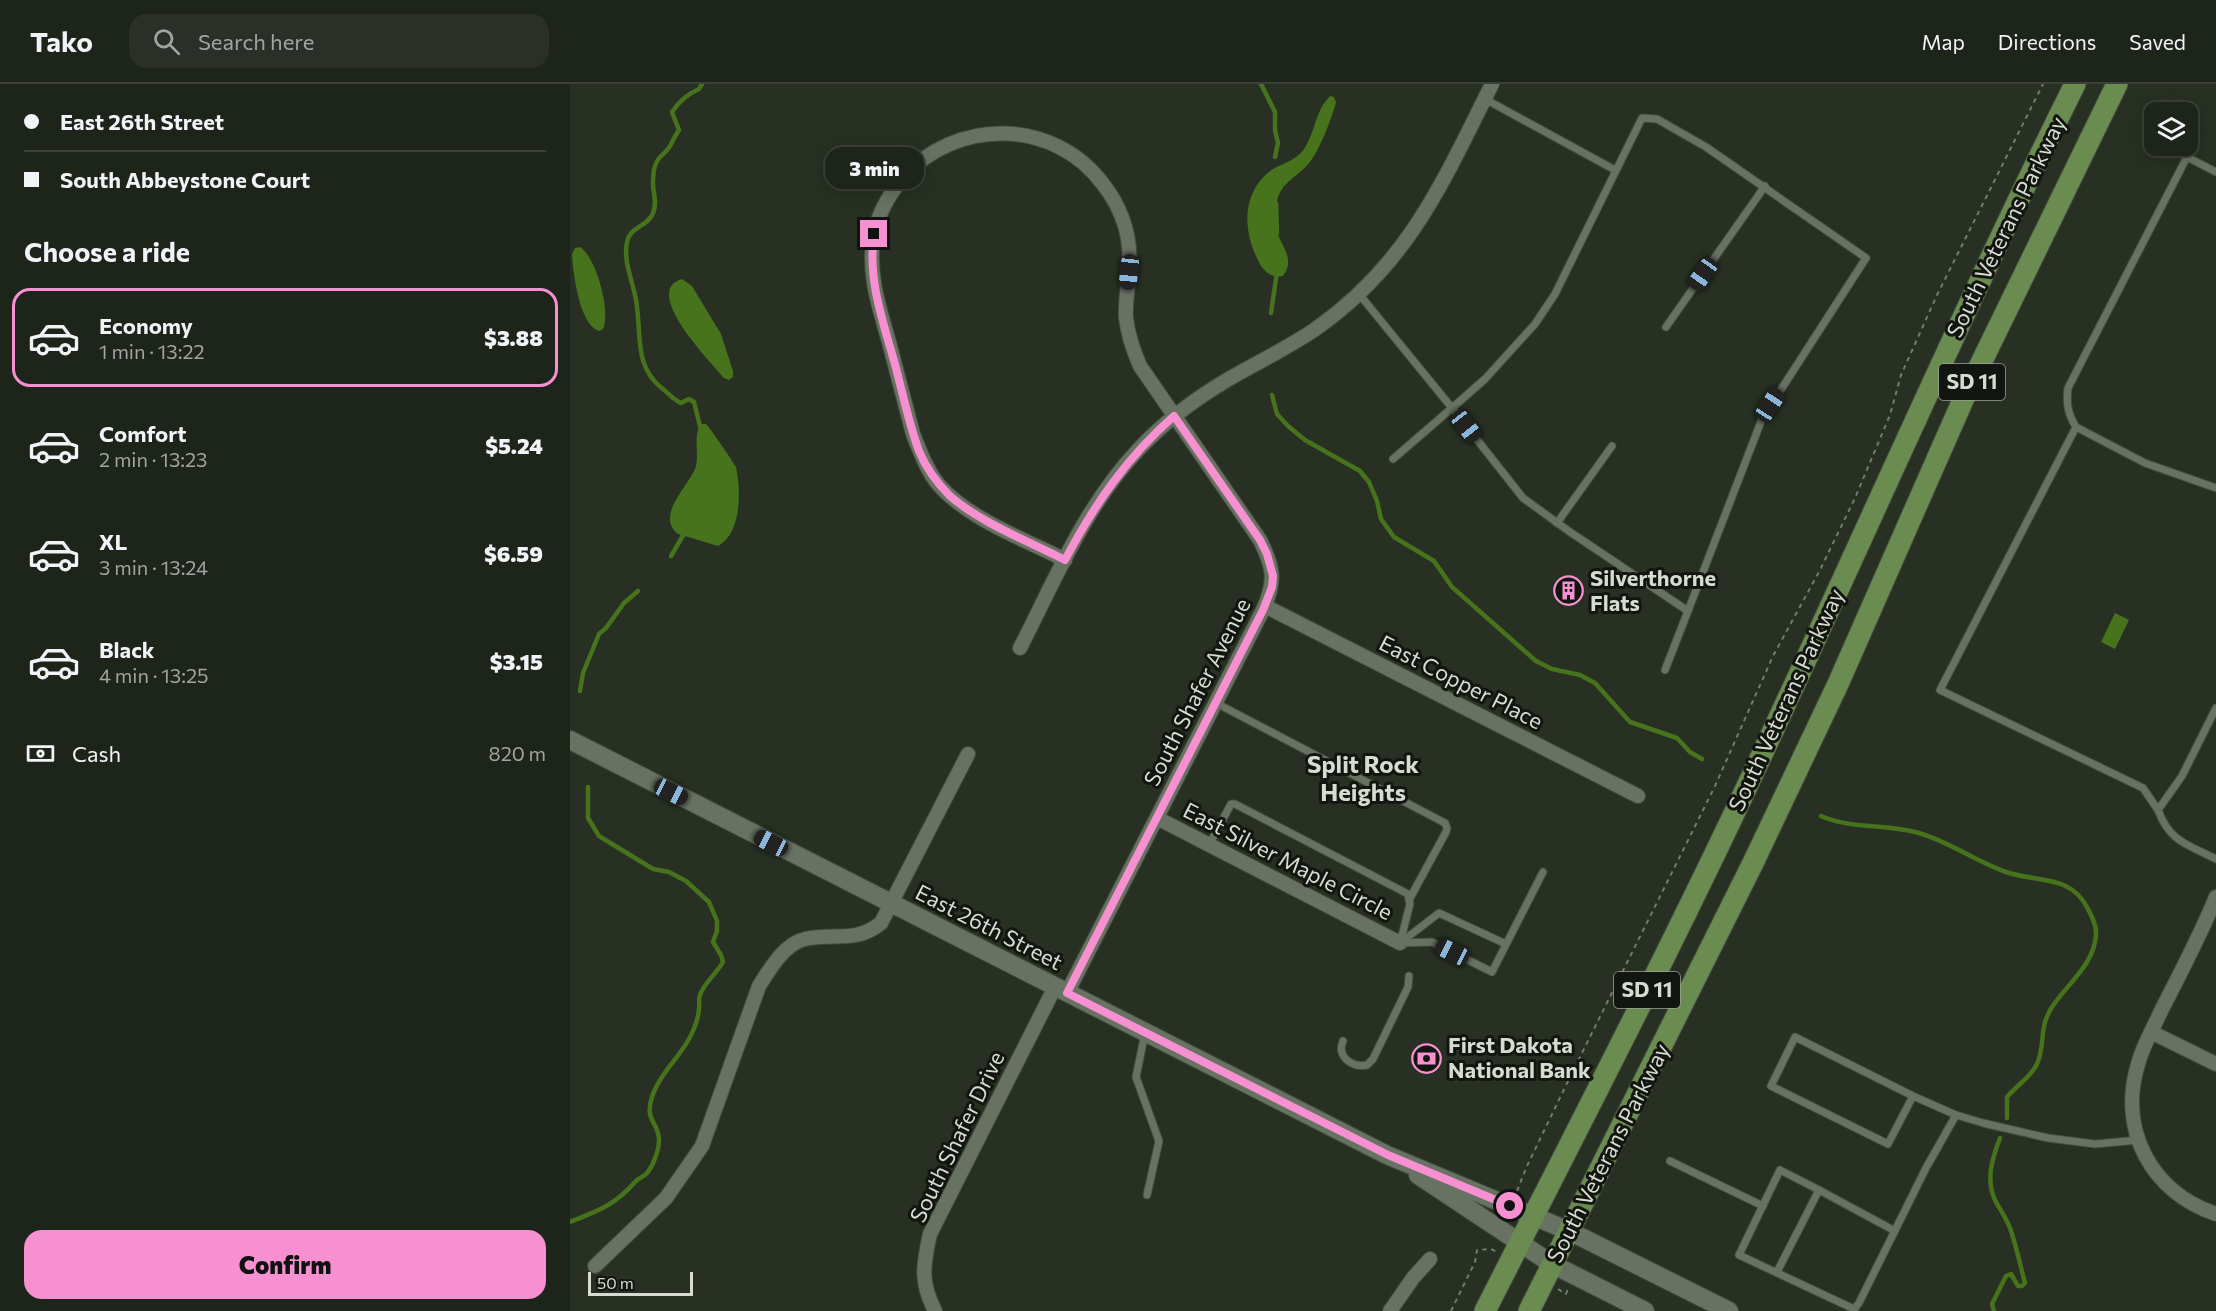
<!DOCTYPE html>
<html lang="en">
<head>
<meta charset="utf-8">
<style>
  :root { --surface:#1d241a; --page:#2a3027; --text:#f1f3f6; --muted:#a0a4a2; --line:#3b4139; --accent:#f690d0 }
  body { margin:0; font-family:Commissioner,sans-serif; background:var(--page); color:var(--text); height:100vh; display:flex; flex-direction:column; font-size:22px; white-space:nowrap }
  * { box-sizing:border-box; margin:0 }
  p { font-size:20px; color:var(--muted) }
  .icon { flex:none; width:33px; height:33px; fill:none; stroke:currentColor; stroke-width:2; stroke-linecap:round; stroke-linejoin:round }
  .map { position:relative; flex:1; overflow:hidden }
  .drawer { display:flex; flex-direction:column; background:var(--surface); width:570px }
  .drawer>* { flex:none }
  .banner { display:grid; align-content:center; height:132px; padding:0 24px; background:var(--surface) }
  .tools { position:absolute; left:1574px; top:18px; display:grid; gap:12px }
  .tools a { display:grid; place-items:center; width:54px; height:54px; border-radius:12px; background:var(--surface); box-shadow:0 3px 15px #0003,0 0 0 2px var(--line); font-size:30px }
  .scale { position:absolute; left:18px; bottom:15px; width:105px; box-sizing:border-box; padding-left:6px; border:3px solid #d7dcd3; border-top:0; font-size:16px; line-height:21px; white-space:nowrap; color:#d7dcd3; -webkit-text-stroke:4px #131610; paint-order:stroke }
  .end { position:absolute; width:27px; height:27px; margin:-14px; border:8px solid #f690d0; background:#111; box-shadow:0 0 0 3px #111 }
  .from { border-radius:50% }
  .bubble { position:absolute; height:42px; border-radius:18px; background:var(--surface); box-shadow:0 3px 15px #0003,0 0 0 2px var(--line); font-size:20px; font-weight:800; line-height:42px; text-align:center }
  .car { position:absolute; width:18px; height:36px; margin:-18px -9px; border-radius:8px; box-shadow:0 0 4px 2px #0007; background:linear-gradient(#222 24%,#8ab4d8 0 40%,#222 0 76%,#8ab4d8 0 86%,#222 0) }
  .banner b { display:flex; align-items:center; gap:21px; height:57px; font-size:22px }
  .banner b+b { border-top:2px solid var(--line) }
  .banner i { width:15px; height:15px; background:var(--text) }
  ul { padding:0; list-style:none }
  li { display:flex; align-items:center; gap:18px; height:99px; margin:0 12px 9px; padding:0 12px; border:3px solid transparent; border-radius:18px }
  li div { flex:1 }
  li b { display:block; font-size:22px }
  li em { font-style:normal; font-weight:800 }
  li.selected { border-color:var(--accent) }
  li>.icon { width:54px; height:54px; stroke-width:1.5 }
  h2 { padding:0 24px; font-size:27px; line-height:72px }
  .pay { display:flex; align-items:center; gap:15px; height:66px; padding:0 24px; font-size:22px }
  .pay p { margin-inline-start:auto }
  .primary-button { display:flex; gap:12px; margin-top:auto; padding:12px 24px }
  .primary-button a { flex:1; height:69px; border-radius:18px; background:var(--accent); color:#111; font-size:24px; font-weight:800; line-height:69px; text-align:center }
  header { display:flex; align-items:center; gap:36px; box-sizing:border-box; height:84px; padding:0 30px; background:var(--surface); border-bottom:2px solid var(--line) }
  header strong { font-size:28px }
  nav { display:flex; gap:33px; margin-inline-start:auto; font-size:21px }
  .search { width:420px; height:54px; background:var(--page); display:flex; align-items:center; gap:15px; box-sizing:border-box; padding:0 21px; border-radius:18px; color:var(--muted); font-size:22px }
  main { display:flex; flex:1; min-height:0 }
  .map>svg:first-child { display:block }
  .water { fill:#47731d }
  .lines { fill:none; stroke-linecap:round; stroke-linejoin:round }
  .stream { stroke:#47731d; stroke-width:4.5 }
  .service-casing { stroke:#444b3f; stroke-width:9 }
  .minor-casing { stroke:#444b3f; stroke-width:16 }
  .secondary-casing { stroke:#444b3f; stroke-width:20 }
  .trunk-casing { stroke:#444b3f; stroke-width:23 }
  .path { stroke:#747b6f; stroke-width:2; stroke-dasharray:4.5 4.5; stroke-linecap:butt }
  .service { stroke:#687262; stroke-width:7 }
  .minor { stroke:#687262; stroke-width:14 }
  .secondary { stroke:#687262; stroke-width:18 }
  .trunk { stroke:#6a8c51; stroke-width:21 }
  .route { stroke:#f690d0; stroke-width:8 }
  .labels { text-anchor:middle; stroke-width:6; stroke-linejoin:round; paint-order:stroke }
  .shield { fill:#131610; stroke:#9ca198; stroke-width:1.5 }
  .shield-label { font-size:21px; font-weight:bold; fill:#d7dcd3 }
  .street-label { font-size:22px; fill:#d7dcd3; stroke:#131610 }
  .poi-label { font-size:22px; font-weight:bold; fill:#d7dcd3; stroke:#131610; text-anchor:start }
  .neighbourhood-label { font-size:24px; font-weight:bold; fill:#d7dcd3; stroke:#131610 }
</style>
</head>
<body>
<header>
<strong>Tako</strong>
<div class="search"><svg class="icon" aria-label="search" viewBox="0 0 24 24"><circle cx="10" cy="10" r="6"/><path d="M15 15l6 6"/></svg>Search here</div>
<nav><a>Map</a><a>Directions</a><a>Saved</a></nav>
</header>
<main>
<section class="drawer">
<div class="banner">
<b><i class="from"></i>East 26th Street</b>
<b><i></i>South Abbeystone Court</b>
</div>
<h2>Choose a ride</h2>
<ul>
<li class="selected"><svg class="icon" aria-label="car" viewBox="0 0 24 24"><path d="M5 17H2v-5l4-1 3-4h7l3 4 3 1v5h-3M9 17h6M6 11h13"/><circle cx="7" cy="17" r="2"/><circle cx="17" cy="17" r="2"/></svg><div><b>Economy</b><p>1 min · 13:22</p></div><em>$3.88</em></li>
<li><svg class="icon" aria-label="car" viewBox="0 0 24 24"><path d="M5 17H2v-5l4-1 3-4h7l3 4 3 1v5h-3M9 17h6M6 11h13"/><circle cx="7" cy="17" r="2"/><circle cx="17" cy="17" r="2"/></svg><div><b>Comfort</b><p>2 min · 13:23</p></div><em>$5.24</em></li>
<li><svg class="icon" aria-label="car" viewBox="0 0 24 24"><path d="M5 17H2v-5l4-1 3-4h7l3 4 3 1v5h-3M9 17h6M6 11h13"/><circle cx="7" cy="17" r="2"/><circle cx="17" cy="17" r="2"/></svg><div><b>XL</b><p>3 min · 13:24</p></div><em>$6.59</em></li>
<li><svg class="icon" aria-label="car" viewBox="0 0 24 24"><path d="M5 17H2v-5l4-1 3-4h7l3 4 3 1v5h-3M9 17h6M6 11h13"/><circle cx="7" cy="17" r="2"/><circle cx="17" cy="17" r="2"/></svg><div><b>Black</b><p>4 min · 13:25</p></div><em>$3.15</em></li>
</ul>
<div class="pay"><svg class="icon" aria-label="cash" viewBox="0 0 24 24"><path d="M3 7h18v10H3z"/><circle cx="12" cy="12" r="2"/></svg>Cash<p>820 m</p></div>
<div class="primary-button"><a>Confirm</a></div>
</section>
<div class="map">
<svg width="1646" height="1227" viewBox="0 0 1646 1227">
  <rect width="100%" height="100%" fill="#273022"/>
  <g class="water">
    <path d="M760 12 764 13 766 18C762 34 750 65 740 78 729 92 711 98 707 117 706 125 704 137 706 145 711 162 726 175 713 192 700 194 693 187 688 176 672 146 672 106 703 85 713 79 727 76 734 65 745 49 745 27 760 12Z"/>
    <path d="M10 163C26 173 41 227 33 245L29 247C9 241 3 188 2 170L5 164Z"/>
    <path d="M112 195 122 202 151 250 163 287V293L159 296 154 294C142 279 70 207 112 195Z"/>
    <path d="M131 340H136C140 344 164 379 166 383 171 406 172 449 148 462L108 450C84 431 121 400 126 382 129 368 123 352 131 340Z"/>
    <path d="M1545 529 1559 536 1545 565 1531 558Z"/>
  </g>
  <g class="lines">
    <g class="stream">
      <path d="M691 0 705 28V46L708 59 705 73"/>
      <path d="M706 119 707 149"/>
      <path d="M701 229 707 188"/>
      <path d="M702 311 707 330 718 342 735 356 790 387 799 398 807 417 811 435 824 453 864 477 882 503 966 577 982 585 1010 591 1025 599 1060 638 1107 654 1120 668 1132 675"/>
      <path d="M131 346 124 318 119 315 111 319C104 316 99 310 93 305 63 283 72 249 66 216 63 198 53 177 57 158 60 142 78 143 83 129 87 120 84 111 83 102 83 91 83 80 91 72 94 69 98 66 100 62 103 56 105 52 109 46L102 28C109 17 118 10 129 5L132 0"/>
      <path d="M101 472 115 448"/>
      <path d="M10 607 13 589 29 550 36 544 54 519 68 507"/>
      <path d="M1251 732C1283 746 1316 739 1349 749 1380 758 1407 778 1436 788 1468 799 1501 790 1518 825 1522 833 1527 842 1526 851 1524 881 1497 900 1482 923 1468 945 1476 960 1467 980 1461 993 1446 1002 1437 1013V1034"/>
      <path d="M0 1138C28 1127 45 1121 65 1098 68 1094 73 1093 76 1090 83 1083 89 1066 89 1056 89 1038 74 1037 82 1013 89 991 108 975 119 955 124 946 128 935 129 925 130 921 128 916 130 911 134 899 147 889 153 878L151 871 143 858 147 847V837L139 818 116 797 99 788 83 785 29 752 18 734V703"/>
      <path d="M1424 1227 1422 1220 1436 1192 1441 1190 1448 1202H1452L1455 1199C1450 1180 1446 1161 1440 1144 1436 1134 1431 1127 1426 1118 1415 1097 1422 1075 1430 1054"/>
    </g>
    <defs>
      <g id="service">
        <path d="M915 15 1045 86"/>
        <path d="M1072 34 1087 35 1136 63 1296 174 1192 335 1118 527 1000 448 953 414 882 324 915 295 965 240 985 210Z"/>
        <path d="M789 210 882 324 823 375"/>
        <path d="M1096 243 1195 102"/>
        <path d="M1506 343C1498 330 1496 320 1498 304L1617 73 1646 88"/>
        <path d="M1646 404 1575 379 1506 343 1370 606 1573 704 1588 726 1612 692 1646 624"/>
        <path d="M987 439 1042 362"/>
        <path d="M1095 586 1118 527"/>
        <path d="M646 619 875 739 877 744 876 748 839 816"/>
        <path d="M1588 726C1600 758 1617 760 1646 775"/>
        <path d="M639 761 661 720H665L838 810 840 820 830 859"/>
        <path d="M830 859 862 858 922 888 973 788"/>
        <path d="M830 859 869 829 936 860"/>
        <path d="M575 949 566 993 589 1057 577 1111"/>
        <path d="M773 957C766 973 783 984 797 981L803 975 838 903 839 892"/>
        <path d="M1343 1012 1318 1060 1201 1002 1225 953 1343 1012 1386 1031"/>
        <path d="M1100 1077 1193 1122"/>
        <path d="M1249 1106 1325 1147"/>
        <path d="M1207 1188 1249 1106 1210 1086 1169 1171 1284 1225"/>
        <path d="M1283 1227 1289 1219 1356 1084 1386 1031 1413 1039 1478 1054 1525 1060 1569 1056"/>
      </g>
      <g id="minor">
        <path d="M495 476C454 455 398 435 368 400 356 385 350 367 343 350 335 319 327 289 319 258 309 223 297 188 304 151 308 129 318 112 332 95 385 33 484 34 533 100 554 127 562 155 559 189 558 204 555 219 556 234 558 251 563 266 570 282L690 456C704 484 706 497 693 526L497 909"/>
        <path d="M695 522 1068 712"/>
        <path d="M450 564C485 496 515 422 568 366 594 338 625 315 657 296 686 279 716 265 744 246 838 181 873 98 922 0"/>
        <path d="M587 734 830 859"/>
        <path d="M1646 813C1630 852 1611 888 1592 925 1584 943 1573 961 1568 980 1548 1046 1581 1108 1646 1130"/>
        <path d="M1581 948 1646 980"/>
        <path d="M25 1182 96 1114 132 1062 189 902C200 885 214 860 235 855 265 848 285 860 311 839L398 670"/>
        <path d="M365 1227C350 1198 353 1181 360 1150L485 903"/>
        <path d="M820 1227 843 1194 860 1175"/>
      </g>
      <g id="secondary">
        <path d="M0 656 817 1071 999 1147 1159 1227"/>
        <path d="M848 1091 982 1180 1075 1227"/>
      </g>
      <g id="trunk">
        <path d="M915 1227C1002 1056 1090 886 1172 713 1284 476 1388 235 1505 0"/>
        <path d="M959 1227 1183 779 1268 600 1393 316 1547 0"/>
      </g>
    </defs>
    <use href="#service" class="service-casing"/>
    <use href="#minor" class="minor-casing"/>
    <use href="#secondary" class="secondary-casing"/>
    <use href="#trunk" class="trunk-casing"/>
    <g class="path">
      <path d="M947 1107 957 1082 1000 993 1145 702 1203 572 1250 486 1285 414 1320 331 1331 291 1367 211 1473 0"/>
      <path d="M988 1205 996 1210 998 1205"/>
      <path d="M881 1227 905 1178 907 1166 921 1165 927 1168"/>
    </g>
    <use href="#service" class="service"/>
    <use href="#minor" class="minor"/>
    <use href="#secondary" class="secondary"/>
    <use href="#trunk" class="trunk"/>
  </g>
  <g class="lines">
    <path class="route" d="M304 150C297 196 314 240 326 284 333 311 339 340 349 367 356 384 367 399 380 412 411 439 458 457 495 476 524 421 557 373 604 332L690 456 697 470 703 492 702 503 693 526 497 909 818 1071 940 1122"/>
  </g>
  <defs>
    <symbol id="building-ring" viewBox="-11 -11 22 22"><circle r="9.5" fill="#131610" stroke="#f690d0" stroke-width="1.5"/><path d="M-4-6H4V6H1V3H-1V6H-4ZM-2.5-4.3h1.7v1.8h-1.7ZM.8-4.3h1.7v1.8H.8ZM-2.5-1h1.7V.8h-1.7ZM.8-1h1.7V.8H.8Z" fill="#f690d0"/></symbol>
    <symbol id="bank-ring" viewBox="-11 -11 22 22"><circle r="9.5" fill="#131610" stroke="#f690d0" stroke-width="1.5"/><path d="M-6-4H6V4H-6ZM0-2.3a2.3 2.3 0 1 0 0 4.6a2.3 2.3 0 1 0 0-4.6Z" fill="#f690d0"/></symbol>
  </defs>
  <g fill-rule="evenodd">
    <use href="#building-ring" x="982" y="490" width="33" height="33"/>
    <use href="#bank-ring" x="840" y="958" width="33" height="33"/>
  </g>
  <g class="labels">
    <g class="shield">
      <rect x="1369" y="280" width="66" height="36" rx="4.5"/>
      <rect x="1044" y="888" width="66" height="36" rx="4.5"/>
    </g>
    <g class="shield-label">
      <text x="1402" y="305">SD 11</text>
      <text x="1077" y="913">SD 11</text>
    </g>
    <g class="street-label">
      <text transform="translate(1436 143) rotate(-64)" y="8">South Veterans Parkway</text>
      <text transform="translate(891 598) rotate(27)" y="8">East Copper Place</text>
      <text transform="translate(627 608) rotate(-63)" y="8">South Shafer Avenue</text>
      <text transform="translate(1216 616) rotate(-65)" y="8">South Veterans Parkway</text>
      <text transform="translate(718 777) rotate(27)" y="8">East Silver Maple Circle</text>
      <text transform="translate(419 843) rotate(27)" y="8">East 26th Street</text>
      <text transform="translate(387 1053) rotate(-64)" y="8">South Shafer Drive</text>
      <text transform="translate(1038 1069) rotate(-63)" y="8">South Veterans Parkway</text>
    </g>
    <g class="poi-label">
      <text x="1020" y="502">Silverthorne<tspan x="1020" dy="25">Flats</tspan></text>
      <text x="878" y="969">First Dakota<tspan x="878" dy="25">National Bank</tspan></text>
    </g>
    <g class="neighbourhood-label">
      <text x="793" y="689">Split Rock<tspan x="793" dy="28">Heights</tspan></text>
    </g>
  </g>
</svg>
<div class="tools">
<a><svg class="icon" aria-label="layers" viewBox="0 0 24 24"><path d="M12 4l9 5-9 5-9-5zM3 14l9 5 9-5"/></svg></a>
</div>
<div class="scale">50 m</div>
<i class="end from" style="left:940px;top:1122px"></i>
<i class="end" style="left:304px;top:150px"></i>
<div class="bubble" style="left:255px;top:63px;width:99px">3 min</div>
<i class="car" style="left:559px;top:188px;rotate:186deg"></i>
<i class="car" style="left:1133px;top:190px;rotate:215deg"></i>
<i class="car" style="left:1200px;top:321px;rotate:33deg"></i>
<i class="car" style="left:896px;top:342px;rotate:142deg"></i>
<i class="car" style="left:101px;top:708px;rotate:117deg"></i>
<i class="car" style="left:201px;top:759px;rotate:297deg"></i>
<i class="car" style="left:882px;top:868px;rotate:296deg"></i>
</div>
</main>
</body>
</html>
